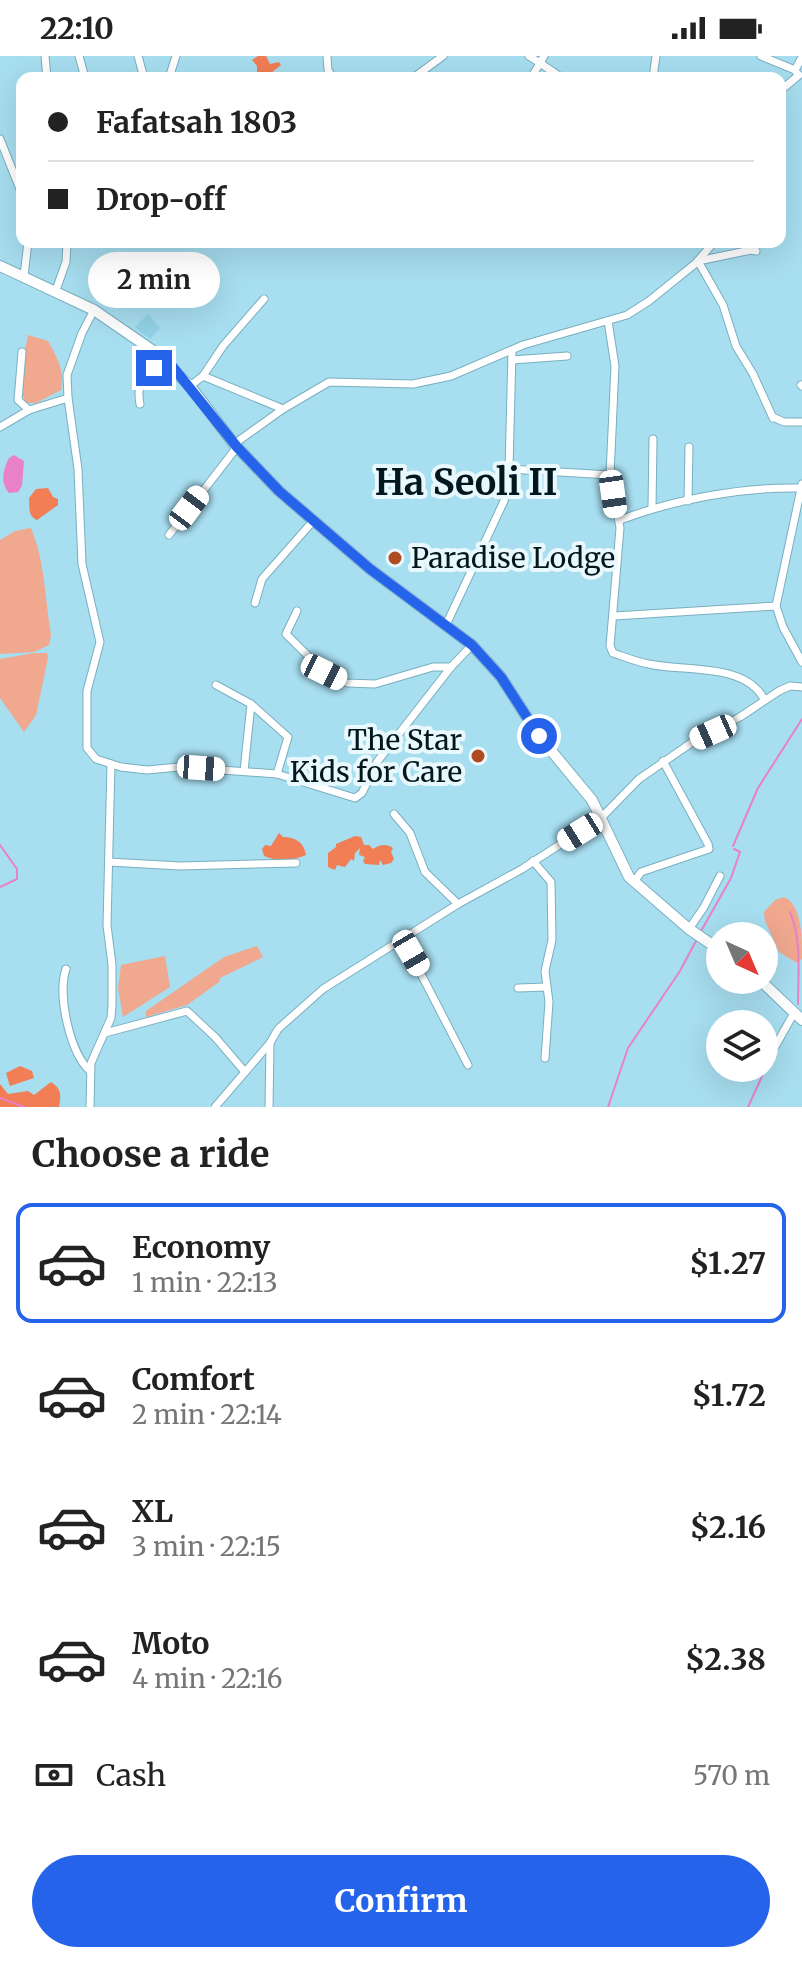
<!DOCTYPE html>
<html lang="en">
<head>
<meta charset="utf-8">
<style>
  :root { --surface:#fff; --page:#f2f2f2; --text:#222; --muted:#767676; --line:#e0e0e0; --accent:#2563eb }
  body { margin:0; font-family:Merriweather,serif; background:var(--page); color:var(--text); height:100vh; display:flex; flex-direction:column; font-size:30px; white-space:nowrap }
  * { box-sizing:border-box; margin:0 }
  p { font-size:26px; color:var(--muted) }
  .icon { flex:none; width:44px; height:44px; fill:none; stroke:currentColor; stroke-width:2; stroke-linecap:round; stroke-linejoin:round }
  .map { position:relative; height:1051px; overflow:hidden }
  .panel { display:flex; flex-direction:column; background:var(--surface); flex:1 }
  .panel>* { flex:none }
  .top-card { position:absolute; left:16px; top:16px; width:770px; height:176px; border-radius:16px; box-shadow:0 8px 32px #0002; display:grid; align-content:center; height:176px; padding:0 32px; background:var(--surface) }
  .needle { width:52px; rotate:136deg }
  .tools { position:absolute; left:706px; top:866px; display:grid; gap:16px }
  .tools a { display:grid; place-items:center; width:72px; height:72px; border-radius:50%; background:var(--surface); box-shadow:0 8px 32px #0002; font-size:40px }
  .end { position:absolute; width:36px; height:36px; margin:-18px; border:10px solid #2563eb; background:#fff; box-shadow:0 0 0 4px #fff }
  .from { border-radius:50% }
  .bubble { position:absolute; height:56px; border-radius:28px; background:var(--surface); box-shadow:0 8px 32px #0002; font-size:26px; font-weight:700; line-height:56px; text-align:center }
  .car { position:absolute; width:24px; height:48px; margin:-24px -12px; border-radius:10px; box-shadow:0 0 6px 2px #0007; background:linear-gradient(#fff 24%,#345 0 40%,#fff 0 76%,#345 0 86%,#fff 0) }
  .top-card b { display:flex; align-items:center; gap:28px; height:76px; font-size:30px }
  .top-card b+b { border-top:2px solid var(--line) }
  .top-card i { width:20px; height:20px; background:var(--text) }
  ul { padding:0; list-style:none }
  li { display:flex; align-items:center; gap:24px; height:120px; margin:0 16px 12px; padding:0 16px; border:4px solid transparent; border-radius:16px }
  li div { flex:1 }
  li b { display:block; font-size:30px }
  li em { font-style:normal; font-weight:700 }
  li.current { border-color:var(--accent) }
  li>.icon { width:72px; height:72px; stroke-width:1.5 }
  h2 { padding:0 32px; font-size:36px; line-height:96px }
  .pay { display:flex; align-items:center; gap:20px; height:88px; padding:0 32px; font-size:30px }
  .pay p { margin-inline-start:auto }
  .button { display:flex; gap:16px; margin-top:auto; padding:16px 32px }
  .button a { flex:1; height:92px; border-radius:48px; background:var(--accent); color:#fff; font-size:32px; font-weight:700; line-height:92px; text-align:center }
  .status { display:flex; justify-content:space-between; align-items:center; height:56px; padding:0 40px; background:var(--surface); direction:ltr }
  .status svg { height:22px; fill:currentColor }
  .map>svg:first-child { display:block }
  .built { fill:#92d2e7 }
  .green { fill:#f0a88f }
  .forest { fill:#f17e54 }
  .water { fill:#e981c8 }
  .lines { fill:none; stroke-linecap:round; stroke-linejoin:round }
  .stream { stroke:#e981c8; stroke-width:2 }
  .minor-casing { stroke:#79afc0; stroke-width:9 }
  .secondary-casing { stroke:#79afc0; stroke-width:12 }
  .minor { stroke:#fff; stroke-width:7 }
  .secondary { stroke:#fff; stroke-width:10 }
  .route { stroke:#2563eb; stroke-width:10 }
  .poi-dot { fill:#b04a21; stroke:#e8f8fd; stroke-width:3 }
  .labels { text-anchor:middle; stroke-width:8; stroke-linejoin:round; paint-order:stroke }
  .poi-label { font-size:28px; fill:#03181e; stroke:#e8f8fd; text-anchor:start }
  .district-label { font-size:36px; font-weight:bold; fill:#03181e; stroke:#e8f8fd }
</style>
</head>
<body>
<div class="status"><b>22:10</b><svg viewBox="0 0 49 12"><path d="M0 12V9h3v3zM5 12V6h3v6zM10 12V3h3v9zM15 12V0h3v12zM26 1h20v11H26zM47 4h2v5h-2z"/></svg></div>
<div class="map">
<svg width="802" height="1051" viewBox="0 0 802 1051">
  <rect width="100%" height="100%" fill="#a7def0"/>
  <path class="built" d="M148 258 160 272 150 283 135 271Z"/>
  <g class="green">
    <path d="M28 279 48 285C57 301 65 315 61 334L36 347H27C14 331 25 297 28 279Z"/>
    <path d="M31 472C45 506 45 542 51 579L49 589 34 596 0 598V484L15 475Z"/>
    <path d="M34 597H47L48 602 36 659 24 676 0 642V603Z"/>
    <path d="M784 841C802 849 802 881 802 903L797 907 779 896 765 865 764 856 775 844Z"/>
    <path d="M257 890 263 901 220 922 219 926 187 949 146 961V955L224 901Z"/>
    <path d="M165 900 170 931 123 961 118 932 121 909Z"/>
  </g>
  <g class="forest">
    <path d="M258 0H266L270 8 279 6 281 9 265 22H254L257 18V10L252 4Z"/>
    <path d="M48 432 53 441 58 443V449L37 464C27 460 30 450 29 442L36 433Z"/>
    <path d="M279 777 283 781C295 781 304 786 306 799 291 805 279 806 264 800L262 793 265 789 271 790Z"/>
    <path d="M355 780 361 781 364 789H369L373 793C380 789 385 787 393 792L391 796 394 803 391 807 383 809 380 804 379 809 365 808 363 805 365 801 359 799 360 792 355 797 354 805 351 803 345 811 337 809 335 814 328 811V797L336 791V788Z"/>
    <path d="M20 1010 32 1015 34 1022 10 1030 6 1017Z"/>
    <path d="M51 1026C62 1033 61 1040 59 1051H0V1028L8 1038 28 1035 34 1039Z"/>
  </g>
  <path class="water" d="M14 399 24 405 22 430 18 436 9 437C0 427 3 413 9 402Z"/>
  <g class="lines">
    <g class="stream">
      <path d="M0 789 17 813V823L0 831"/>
      <path d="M733 790 758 732 802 663"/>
      <path d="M790 856C802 883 798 918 798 948"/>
      <path d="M700 877 731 822 740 796 734 793"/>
      <path d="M0 1042 24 1051"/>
      <path d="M608 1051 628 992 680 915 697 883"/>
      <path d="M748 1051 770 1003"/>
    </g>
    <defs>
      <g id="minor">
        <path d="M45 0 47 22"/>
        <path d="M79 0 85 22"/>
        <path d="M138 0 144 22"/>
        <path d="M327 0 328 14 333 22"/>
        <path d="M529 0 540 7 544 0"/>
        <path d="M761 0 795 14 798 19"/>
        <path d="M795 14 802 1"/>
        <path d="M169 22 176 0"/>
        <path d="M413 22 443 0"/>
        <path d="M531 22 540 7 562 22"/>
        <path d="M653 22 656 0"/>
        <path d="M780 35 799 19"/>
        <path d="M0 83 22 138"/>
        <path d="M756 195 751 194 698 205 723 249 736 290 753 318 773 362"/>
        <path d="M24 220 28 186"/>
        <path d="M56 234 66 206 67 186"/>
        <path d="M94 254 82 277 67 319 68 342 78 413 82 508 100 586 87 635V692L96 703 121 711 147 714 179 711 277 718 355 742 362 737 377 706 451 611 472 589"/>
        <path d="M608 265 615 310 610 419 620 472 610 590 613 597C625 601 637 606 649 608 683 616 744 606 764 643"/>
        <path d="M22 296 18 344 29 354"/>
        <path d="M512 304 567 300"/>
        <path d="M203 320 223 290 264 243"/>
        <path d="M801 329 802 330"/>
        <path d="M190 330 203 320 283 353 329 326 413 328 451 320 523 289 627 259 649 245 696 207 714 186"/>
        <path d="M140 348C135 323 148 320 162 302"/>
        <path d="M775 362 784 366H802"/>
        <path d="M0 371 29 354 68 342"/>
        <path d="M234 388 283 353"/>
        <path d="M509 413 610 419"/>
        <path d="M802 428 776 550 783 571 802 606"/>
        <path d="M688 445 689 391"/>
        <path d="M652 452 653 383"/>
        <path d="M620 464C676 443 741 431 801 432"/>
        <path d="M169 479 237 391"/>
        <path d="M255 547 262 523 314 464"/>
        <path d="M297 555 286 578 322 614 347 627 375 628 433 611H451"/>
        <path d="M614 560 776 550"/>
        <path d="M446 569 504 445 509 413 512 295"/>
        <path d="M216 629 251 648 244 715"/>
        <path d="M251 648 288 681 277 718"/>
        <path d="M394 758 410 777 425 816 458 848"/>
        <path d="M533 805 551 826 552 884 545 915 549 946 545 1002"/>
        <path d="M109 806 180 810 296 807"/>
        <path d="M634 826 641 816 709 793 708 788 663 705"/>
        <path d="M689 873 704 851 720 820"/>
        <path d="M403 883 468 1009"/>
        <path d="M66 913C57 939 70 997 90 1015"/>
        <path d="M518 932 546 931"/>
        <path d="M105 977 187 955 215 981 245 1016"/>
        <path d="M776 989 794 957"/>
        <path d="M90 1051 91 1007 111 962 112 949V909L107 869 111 708"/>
        <path d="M215 1051 270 987 278 973 323 933 458 848 522 813 601 762 639 723 697 683 740 661 779 635 790 630 802 631"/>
        <path d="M269 1051 270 987"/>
      </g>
      <g id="secondary">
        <path d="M0 210 94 254 152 294 190 330 234 388 279 435 370 513 472 589 501 621 539 680 592 744 629 821 689 873 720 894"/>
        <path d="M760 924 802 964"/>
      </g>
    </defs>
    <use href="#minor" class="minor-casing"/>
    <use href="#secondary" class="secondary-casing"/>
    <use href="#minor" class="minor"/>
    <use href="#secondary" class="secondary"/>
  </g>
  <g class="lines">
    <path class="route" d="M154 312 162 302 172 310 237 391 279 435 370 513 472 589 501 621 539 680"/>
  </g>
  <g class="poi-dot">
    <circle cx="395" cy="502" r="8"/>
    <circle cx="478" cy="700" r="8"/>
  </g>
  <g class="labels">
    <g class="poi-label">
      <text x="411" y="512">Paradise Lodge</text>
      <text x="462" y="694" text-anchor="end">The Star<tspan x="462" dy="32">Kids for Care</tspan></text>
    </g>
    <g class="district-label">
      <text x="466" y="439">Ha Seoli II</text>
    </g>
  </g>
</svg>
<div class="tools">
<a><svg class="needle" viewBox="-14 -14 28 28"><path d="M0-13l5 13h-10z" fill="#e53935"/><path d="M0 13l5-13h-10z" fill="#767676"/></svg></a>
<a><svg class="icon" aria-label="layers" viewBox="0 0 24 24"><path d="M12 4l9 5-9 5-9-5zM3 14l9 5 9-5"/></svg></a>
</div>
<i class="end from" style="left:539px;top:680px"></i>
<i class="end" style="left:154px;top:312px"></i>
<div class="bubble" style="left:88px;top:196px;width:132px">2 min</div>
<i class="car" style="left:613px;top:438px;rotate:172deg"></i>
<i class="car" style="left:189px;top:452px;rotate:37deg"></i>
<i class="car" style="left:324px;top:616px;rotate:116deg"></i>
<i class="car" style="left:713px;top:676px;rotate:246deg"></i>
<i class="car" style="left:201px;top:712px;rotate:94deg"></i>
<i class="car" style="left:580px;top:776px;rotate:238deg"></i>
<i class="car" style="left:411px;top:897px;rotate:150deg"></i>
<div class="top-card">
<b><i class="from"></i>Fafatsah 1803</b>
<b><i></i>Drop-off</b>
</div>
</div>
<section class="panel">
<h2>Choose a ride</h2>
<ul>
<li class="current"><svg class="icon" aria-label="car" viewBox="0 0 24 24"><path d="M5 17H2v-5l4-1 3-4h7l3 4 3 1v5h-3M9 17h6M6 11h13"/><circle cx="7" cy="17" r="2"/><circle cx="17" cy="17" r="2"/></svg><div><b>Economy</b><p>1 min · 22:13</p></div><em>$1.27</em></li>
<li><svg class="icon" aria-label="car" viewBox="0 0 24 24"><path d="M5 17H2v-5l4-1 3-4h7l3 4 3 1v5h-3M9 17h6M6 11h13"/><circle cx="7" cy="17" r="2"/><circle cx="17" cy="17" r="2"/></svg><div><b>Comfort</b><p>2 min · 22:14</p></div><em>$1.72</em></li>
<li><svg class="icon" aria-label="car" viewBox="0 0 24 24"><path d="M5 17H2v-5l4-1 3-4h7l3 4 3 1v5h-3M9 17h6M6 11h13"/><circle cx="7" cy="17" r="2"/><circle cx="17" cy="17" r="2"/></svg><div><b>XL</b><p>3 min · 22:15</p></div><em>$2.16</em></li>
<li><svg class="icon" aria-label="car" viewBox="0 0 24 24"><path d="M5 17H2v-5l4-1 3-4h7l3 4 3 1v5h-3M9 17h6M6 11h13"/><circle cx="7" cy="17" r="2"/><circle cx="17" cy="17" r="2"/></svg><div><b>Moto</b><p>4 min · 22:16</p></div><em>$2.38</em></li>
</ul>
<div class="pay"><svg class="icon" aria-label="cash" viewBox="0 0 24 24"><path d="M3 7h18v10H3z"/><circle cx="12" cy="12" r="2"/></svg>Cash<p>570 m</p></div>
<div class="button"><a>Confirm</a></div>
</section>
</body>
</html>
